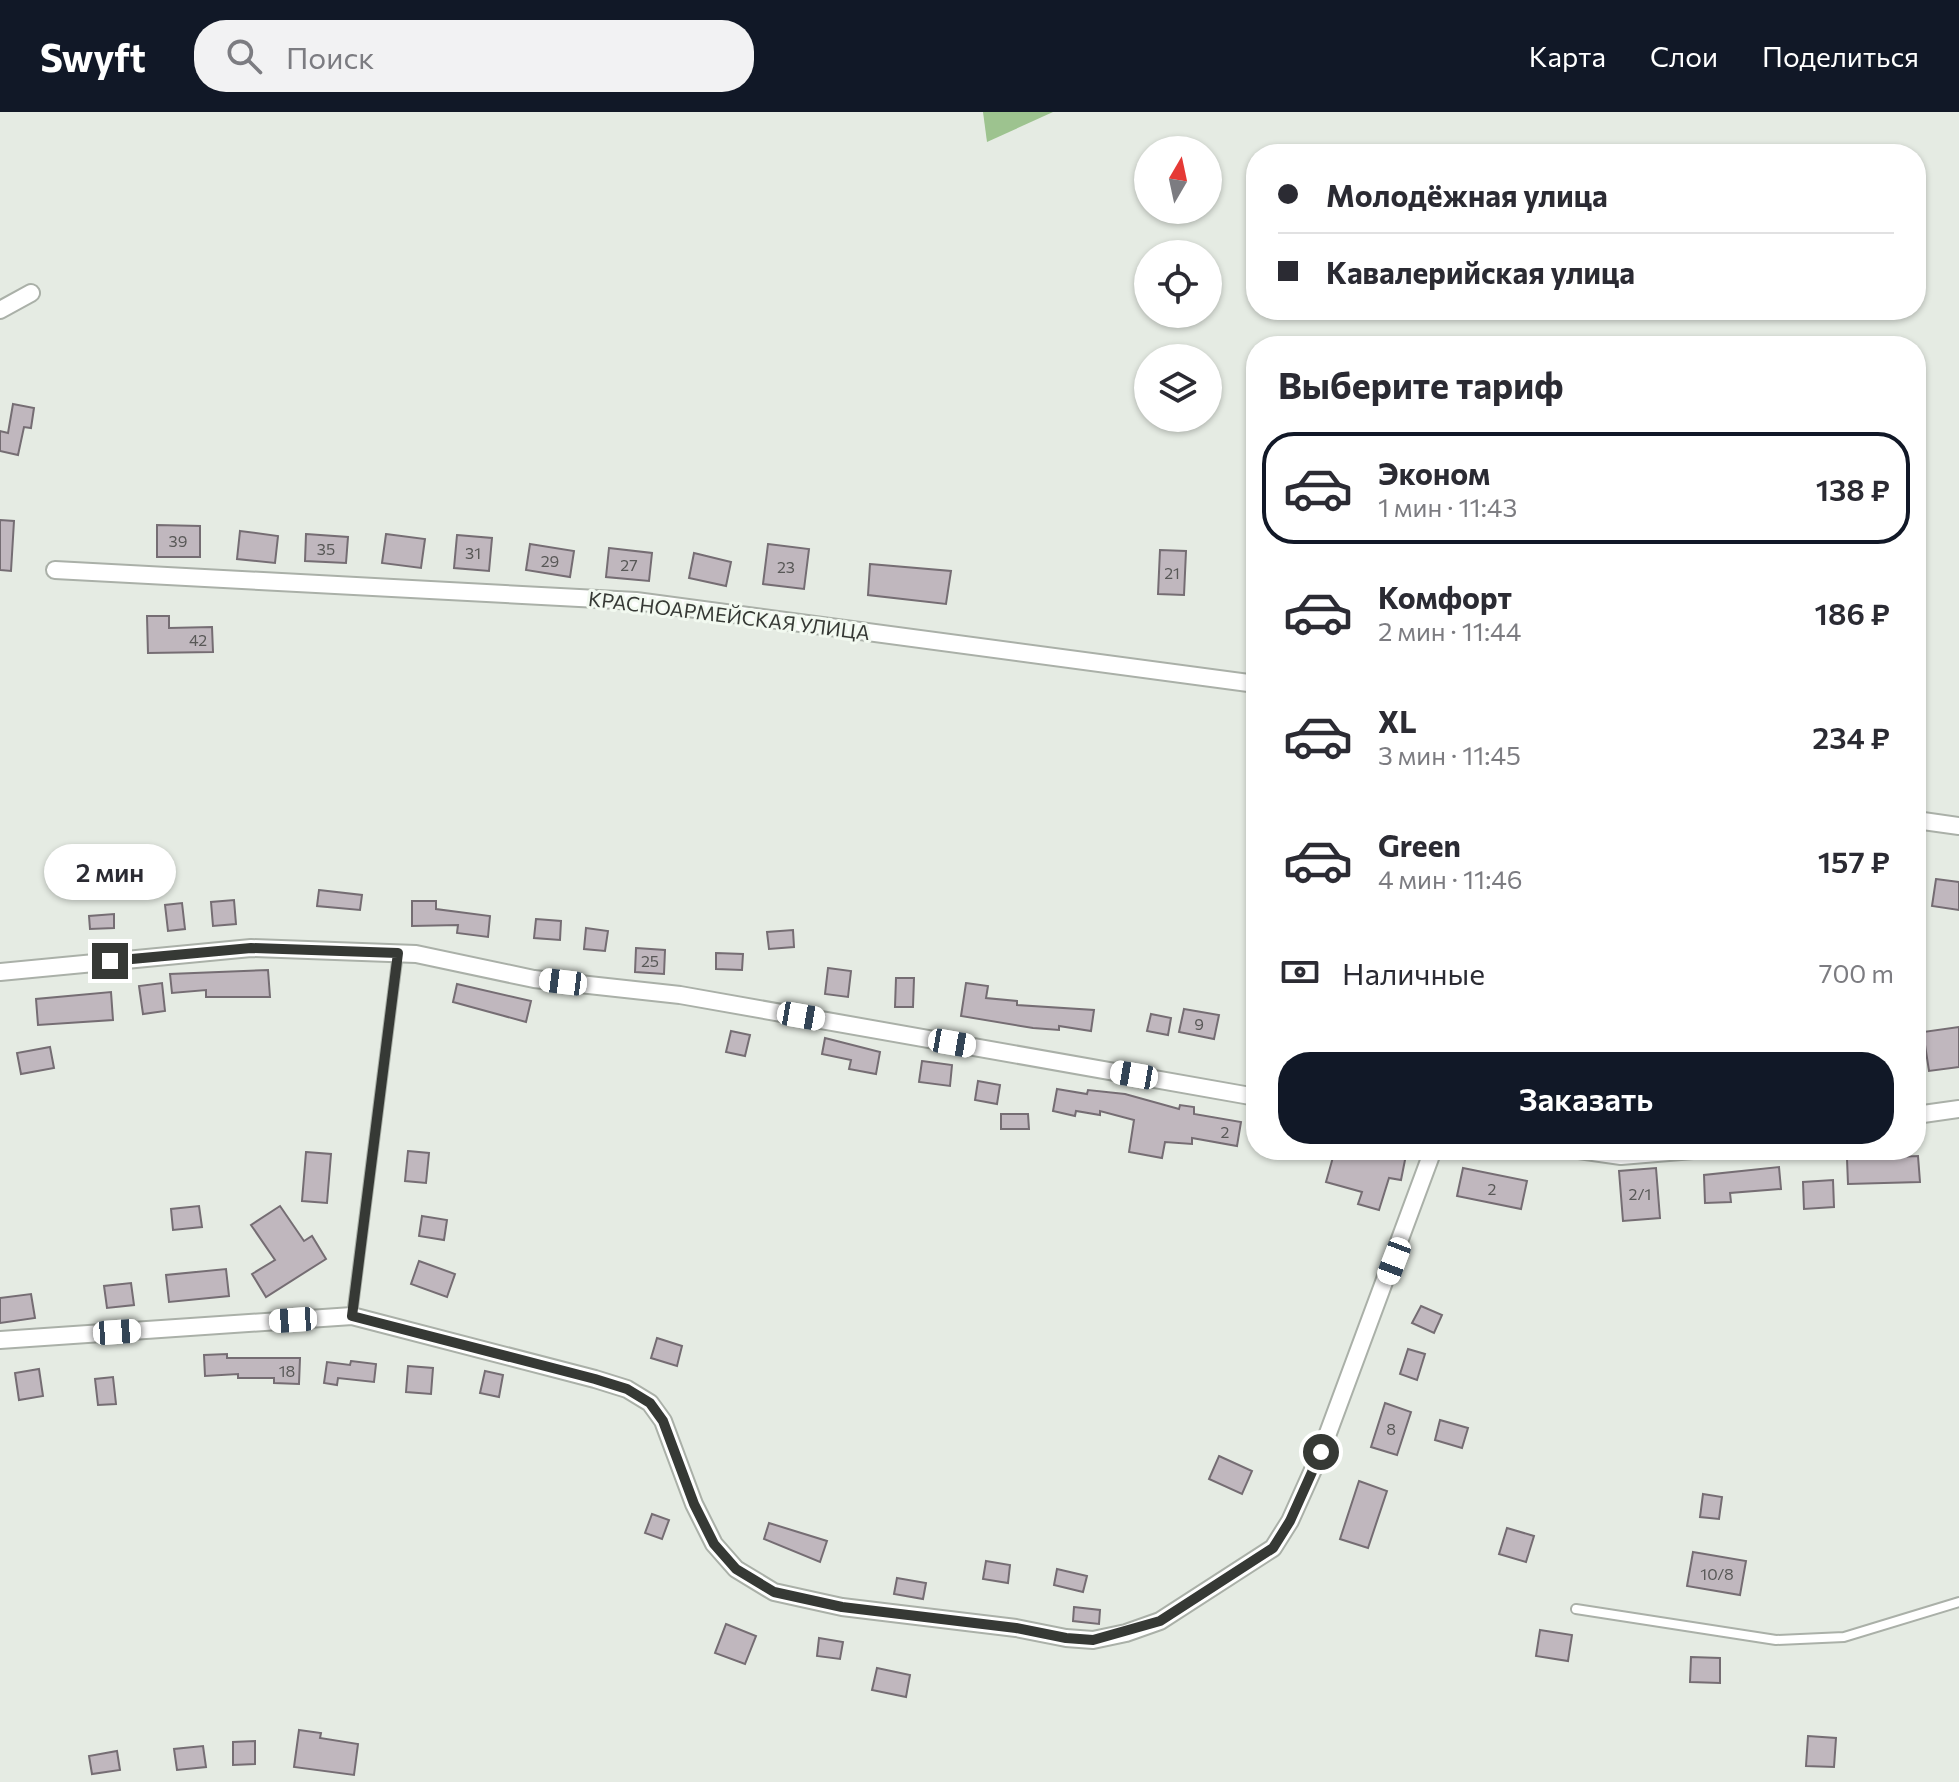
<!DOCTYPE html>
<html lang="ru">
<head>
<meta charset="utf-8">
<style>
  :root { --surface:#fff; --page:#f2f2f3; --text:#2b2b33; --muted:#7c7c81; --line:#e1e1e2; --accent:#111827 }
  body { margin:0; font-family:Commissioner,sans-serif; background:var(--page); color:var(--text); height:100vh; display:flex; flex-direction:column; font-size:30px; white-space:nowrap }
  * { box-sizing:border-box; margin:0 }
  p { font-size:26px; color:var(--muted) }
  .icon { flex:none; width:44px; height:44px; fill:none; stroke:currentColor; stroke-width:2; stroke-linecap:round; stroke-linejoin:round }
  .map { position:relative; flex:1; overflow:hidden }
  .side { position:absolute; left:1246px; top:224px; width:680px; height:824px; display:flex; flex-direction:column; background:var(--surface); border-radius:32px; box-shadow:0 2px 6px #0004 }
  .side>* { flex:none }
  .top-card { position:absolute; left:1246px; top:32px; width:680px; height:176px; border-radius:32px; box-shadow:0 2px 6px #0004; display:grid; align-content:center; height:176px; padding:0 32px; background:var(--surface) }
  .needle { width:52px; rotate:9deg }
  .buttons { position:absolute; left:1134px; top:24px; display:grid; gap:16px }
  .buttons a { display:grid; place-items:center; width:88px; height:88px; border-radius:50%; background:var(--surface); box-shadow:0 2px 6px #0004; font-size:40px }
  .end { position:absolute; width:36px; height:36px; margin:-18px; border:10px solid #363935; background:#fff; box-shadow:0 0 0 4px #fff }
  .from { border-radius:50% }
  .bubble { position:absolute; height:56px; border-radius:28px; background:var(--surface); box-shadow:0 2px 6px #0004; font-size:26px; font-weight:600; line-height:56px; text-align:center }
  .car { position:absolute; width:24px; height:48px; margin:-24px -12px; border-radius:10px; box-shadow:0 0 6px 2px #0007; background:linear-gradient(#fff 24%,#345 0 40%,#fff 0 76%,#345 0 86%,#fff 0) }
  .top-card b { display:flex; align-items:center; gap:28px; height:76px; font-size:30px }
  .top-card b+b { border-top:2px solid var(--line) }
  .top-card i { width:20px; height:20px; background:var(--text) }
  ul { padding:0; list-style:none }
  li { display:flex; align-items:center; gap:24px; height:112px; margin:0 16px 12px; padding:0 16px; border:4px solid transparent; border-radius:32px }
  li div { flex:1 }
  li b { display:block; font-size:30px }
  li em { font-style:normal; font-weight:600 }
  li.active { border-color:var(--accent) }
  li>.icon { width:72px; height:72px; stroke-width:1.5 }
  h2 { padding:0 32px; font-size:36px; line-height:96px }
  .pay { display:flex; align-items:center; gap:20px; height:88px; padding:0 32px; font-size:30px }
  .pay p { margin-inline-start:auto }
  .action { display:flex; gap:16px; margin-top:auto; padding:16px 32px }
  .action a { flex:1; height:92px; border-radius:32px; background:var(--accent); color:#fff; font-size:32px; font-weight:600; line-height:92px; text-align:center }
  header { display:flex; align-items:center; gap:48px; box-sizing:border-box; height:112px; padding:0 40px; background:var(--accent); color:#fff }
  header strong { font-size:38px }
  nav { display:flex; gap:44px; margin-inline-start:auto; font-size:28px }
  .search { width:560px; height:72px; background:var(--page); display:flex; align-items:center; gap:20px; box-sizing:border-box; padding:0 28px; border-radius:32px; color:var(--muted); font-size:30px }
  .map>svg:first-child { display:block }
  .forest { fill:#9dc38f }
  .building { fill:#c0b7be; stroke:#756d73; stroke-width:2 }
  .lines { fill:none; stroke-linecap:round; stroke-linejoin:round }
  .lane-casing { stroke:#aab0a8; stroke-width:12 }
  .street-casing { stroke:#aab0a8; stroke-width:20 }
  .lane { stroke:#fff; stroke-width:8 }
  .street { stroke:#fff; stroke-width:16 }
  .route { stroke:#363935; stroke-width:10 }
  .labels { text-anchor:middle; stroke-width:6; stroke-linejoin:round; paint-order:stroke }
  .number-label { font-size:16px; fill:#585857 }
  .street-label { font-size:20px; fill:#363935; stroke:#f2f9f0 }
</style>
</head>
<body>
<header>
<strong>Swyft</strong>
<div class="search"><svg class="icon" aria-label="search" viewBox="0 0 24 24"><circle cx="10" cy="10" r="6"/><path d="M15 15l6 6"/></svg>Поиск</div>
<nav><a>Карта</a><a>Слои</a><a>Поделиться</a></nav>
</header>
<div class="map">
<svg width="1959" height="1670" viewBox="0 0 1959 1670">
  <rect width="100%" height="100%" fill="#e5ebe3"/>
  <path class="forest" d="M983 0H1053L987 30Z"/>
  <g class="building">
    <path d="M13 292 34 296 31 316 24 315 18 343 0 339V319L8 321Z"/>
    <path d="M0 408 14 409 11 459 0 458Z"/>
    <path d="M157 413 200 414V445H157Z"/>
    <path d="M240 419 278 424 275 451 237 447Z"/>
    <path d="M306 422 348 425 346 451 305 449Z"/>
    <path d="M386 422 425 427 421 456 382 451Z"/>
    <path d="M457 423 492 426 489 459 454 456Z"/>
    <path d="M530 432 574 439 570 465 526 458Z"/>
    <path d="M768 432 809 437 804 477 763 472Z"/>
    <path d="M609 436 652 441 649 469 606 465Z"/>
    <path d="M1160 438 1186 439 1184 483 1158 482Z"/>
    <path d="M694 441 731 450 726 474 689 466Z"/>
    <path d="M870 452 951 459 946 492 868 483Z"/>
    <path d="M147 504H169V516L212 515 213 540 148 541Z"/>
    <path d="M1936 767 1959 770V798L1932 794Z"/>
    <path d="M319 778 362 783 360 798 317 794Z"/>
    <path d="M234 788 236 812 213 814 211 790Z"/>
    <path d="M412 789H436V797L490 804 488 825 457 821 458 813 412 814Z"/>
    <path d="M182 791 185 817 168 819 165 793Z"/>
    <path d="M114 802V816L90 817 89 804Z"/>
    <path d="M536 807 561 809 560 828 534 826Z"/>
    <path d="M586 816 608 819 605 839 584 837Z"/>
    <path d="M793 818 794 835 769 837 767 820Z"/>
    <path d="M636 836 665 838 664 862 635 860Z"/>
    <path d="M716 841 743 842 742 858 716 857Z"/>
    <path d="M828 856 851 859 848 885 825 882Z"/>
    <path d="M268 858 270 885H206V878L172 881 170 862Z"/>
    <path d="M896 866H914L913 895H895Z"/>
    <path d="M162 871 165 899 143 902 139 874Z"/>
    <path d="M966 871 988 874 986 886 1017 889V893L1094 898 1091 919 1059 914V918L1033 916 961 904Z"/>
    <path d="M457 872 531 889 526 910 453 890Z"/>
    <path d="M111 880 113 908 38 913 36 887Z"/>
    <path d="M1184 897 1219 903 1214 927 1179 920Z"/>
    <path d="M1151 902 1171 906 1168 923 1147 919Z"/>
    <path d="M1959 915V955L1929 959 1923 920Z"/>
    <path d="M731 919 750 923 745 944 726 940Z"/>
    <path d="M825 926 880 940 876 962 849 957 851 948 822 942Z"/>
    <path d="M50 935 54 956 21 962 17 941Z"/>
    <path d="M922 949 952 953 950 974 919 970Z"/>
    <path d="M978 969 1000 973 997 992 975 988Z"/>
    <path d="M1057 977 1087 982 1088 978 1125 982 1179 997 1180 993 1194 995V1002L1241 1010 1237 1034 1192 1026V1032L1165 1030 1162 1046 1129 1040 1134 1008 1100 999V1003L1076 999 1075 1004 1053 999Z"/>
    <path d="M1001 1002H1028L1029 1017H1001Z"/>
    <path d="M1335 1038H1382L1406 1043 1401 1068 1389 1066 1379 1098 1358 1092 1362 1080 1326 1070Z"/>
    <path d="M408 1039 429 1041 426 1071 405 1069Z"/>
    <path d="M306 1040 331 1042 327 1091 302 1089Z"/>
    <path d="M1918 1044 1920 1070 1848 1072 1847 1047Z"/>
    <path d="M1779 1055 1781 1077 1730 1081 1731 1090 1705 1091 1704 1063Z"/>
    <path d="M1463 1056 1527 1069 1521 1097 1457 1084Z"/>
    <path d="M1656 1056 1660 1106 1623 1109 1619 1059Z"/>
    <path d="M1833 1068 1834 1095 1804 1097 1803 1070Z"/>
    <path d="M199 1094 202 1115 173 1118 171 1097Z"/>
    <path d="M280 1094 304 1129 312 1124 326 1147 266 1185 252 1162 275 1148 251 1113Z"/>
    <path d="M422 1104 447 1108 444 1128 419 1124Z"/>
    <path d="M419 1149 455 1162 447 1185 411 1172Z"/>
    <path d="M226 1157 229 1184 169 1190 166 1163Z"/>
    <path d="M131 1171 134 1193 107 1196 104 1174Z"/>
    <path d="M31 1182 35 1206 0 1211V1186Z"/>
    <path d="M1421 1194 1442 1203 1434 1221 1412 1211Z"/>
    <path d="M657 1226 682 1234 677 1254 651 1246Z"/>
    <path d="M1408 1237 1425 1242 1417 1268 1400 1262Z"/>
    <path d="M227 1242V1246H300L299 1272 274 1271V1266H238V1262L205 1264 204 1243Z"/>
    <path d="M351 1249 376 1252 374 1270 338 1266 337 1273 324 1271 327 1250 350 1253Z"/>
    <path d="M408 1254 433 1256 431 1282 406 1280Z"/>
    <path d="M39 1257 43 1284 19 1288 15 1261Z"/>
    <path d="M485 1259 503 1263 499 1285 480 1281Z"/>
    <path d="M113 1265 116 1292 98 1293 95 1267Z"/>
    <path d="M1385 1291 1411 1300 1397 1343 1371 1335Z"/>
    <path d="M1440 1308 1468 1316 1462 1336 1435 1328Z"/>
    <path d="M1219 1344 1252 1359 1242 1382 1209 1367Z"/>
    <path d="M1359 1369 1387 1379 1368 1436 1340 1427Z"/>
    <path d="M1703 1382 1722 1385 1719 1407 1700 1405Z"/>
    <path d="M652 1402 669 1408 662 1427 645 1421Z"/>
    <path d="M769 1411 827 1429 820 1450 764 1427Z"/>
    <path d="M1507 1416 1534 1424 1526 1450 1499 1442Z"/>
    <path d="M1693 1440 1746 1449 1740 1483 1687 1474Z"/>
    <path d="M986 1449 1010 1453 1008 1471 983 1467Z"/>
    <path d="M1057 1457 1087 1464 1083 1480 1054 1473Z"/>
    <path d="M897 1466 926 1471 923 1487 894 1482Z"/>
    <path d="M1074 1495 1100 1498 1099 1512 1073 1509Z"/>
    <path d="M726 1512 756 1524 745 1552 715 1541Z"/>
    <path d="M1540 1518 1572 1523 1568 1549 1536 1544Z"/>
    <path d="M819 1526 843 1530 840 1547 817 1544Z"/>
    <path d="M1691 1545 1720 1546V1571L1690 1570Z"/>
    <path d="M877 1556 910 1563 906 1585 872 1578Z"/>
    <path d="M299 1618 321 1621 320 1626 358 1632 354 1663 294 1655Z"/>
    <path d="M1808 1624 1836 1626 1834 1655 1806 1654Z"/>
    <path d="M255 1629V1652L233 1653V1630Z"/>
    <path d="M203 1634 206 1655 177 1658 174 1637Z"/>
    <path d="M117 1639 120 1658 92 1662 89 1644Z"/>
  </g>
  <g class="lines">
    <defs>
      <g id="lane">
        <path d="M352 1203 398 841"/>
        <path d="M1576 1497 1776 1528 1844 1525 1959 1490"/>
      </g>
      <g id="street">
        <path d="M0 198 31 181"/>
        <path d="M55 458 636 489 1256 572"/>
        <path d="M1916 708 1959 714"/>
        <path d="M0 860 251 836 416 842 534 867 680 883 1256 985"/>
        <path d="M1916 1003 1959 997"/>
        <path d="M1579 1038 1621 1044 1693 1038"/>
        <path d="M0 1228 352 1204 595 1267 627 1277 650 1291 663 1309 694 1392 714 1432 736 1457 774 1480 842 1495 1016 1516 1066 1526 1093 1528 1126 1521 1160 1509 1273 1436 1290 1409 1321 1340 1433 1038"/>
      </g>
    </defs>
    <use href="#lane" class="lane-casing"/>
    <use href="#street" class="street-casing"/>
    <use href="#lane" class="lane"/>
    <use href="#street" class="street"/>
  </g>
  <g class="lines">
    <path class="route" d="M110 849 251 836 398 841 352 1204 595 1267 627 1277 650 1291 663 1309 694 1392 714 1432 736 1457 774 1480 842 1495 1016 1516 1066 1526 1093 1528 1160 1509 1273 1436 1290 1409 1321 1340"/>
  </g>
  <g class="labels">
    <g class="number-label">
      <text x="178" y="435">39</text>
      <text x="326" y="443">35</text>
      <text x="473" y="447">31</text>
      <text x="550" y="455">29</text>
      <text x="629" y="459">27</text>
      <text x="786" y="461">23</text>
      <text x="1172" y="467">21</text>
      <text x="198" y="534">42</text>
      <text x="650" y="855">25</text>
      <text x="1199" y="918">9</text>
      <text x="1225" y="1026">2</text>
      <text x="1492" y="1083">2</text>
      <text x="1640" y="1088">2/1</text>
      <text x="287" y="1265">18</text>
      <text x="1391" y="1323">8</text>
      <text x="1717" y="1468">10/8</text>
    </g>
    <g class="street-label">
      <text transform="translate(729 504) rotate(7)" y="7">КРАСНОАРМЕЙСКАЯ УЛИЦА</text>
    </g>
  </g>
</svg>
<div class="buttons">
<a><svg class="needle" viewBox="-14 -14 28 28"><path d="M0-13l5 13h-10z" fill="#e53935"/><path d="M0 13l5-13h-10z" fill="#7c7c81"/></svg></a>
<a><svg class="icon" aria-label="locate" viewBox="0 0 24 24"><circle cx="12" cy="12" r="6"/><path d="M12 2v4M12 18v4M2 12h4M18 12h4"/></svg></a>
<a><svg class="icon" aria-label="layers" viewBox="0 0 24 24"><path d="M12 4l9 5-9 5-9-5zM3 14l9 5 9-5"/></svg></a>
</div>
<i class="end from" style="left:1321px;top:1340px"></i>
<i class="end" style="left:110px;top:849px"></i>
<div class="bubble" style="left:44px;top:732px;width:132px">2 мин</div>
<i class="car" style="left:563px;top:870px;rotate:277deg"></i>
<i class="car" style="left:801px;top:904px;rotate:100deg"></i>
<i class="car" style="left:952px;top:931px;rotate:100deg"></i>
<i class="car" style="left:1134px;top:963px;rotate:280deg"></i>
<i class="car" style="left:1394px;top:1149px;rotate:201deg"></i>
<i class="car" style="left:293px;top:1208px;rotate:266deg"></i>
<i class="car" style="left:117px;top:1220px;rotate:86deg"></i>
<div class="top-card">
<b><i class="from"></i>Молодёжная улица</b>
<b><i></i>Кавалерийская улица</b>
</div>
<section class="side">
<h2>Выберите тариф</h2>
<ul>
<li class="active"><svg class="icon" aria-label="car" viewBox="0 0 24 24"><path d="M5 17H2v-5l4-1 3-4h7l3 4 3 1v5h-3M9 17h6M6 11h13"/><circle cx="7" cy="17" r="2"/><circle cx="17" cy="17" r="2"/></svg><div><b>Эконом</b><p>1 мин · 11:43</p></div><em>138 ₽</em></li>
<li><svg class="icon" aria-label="car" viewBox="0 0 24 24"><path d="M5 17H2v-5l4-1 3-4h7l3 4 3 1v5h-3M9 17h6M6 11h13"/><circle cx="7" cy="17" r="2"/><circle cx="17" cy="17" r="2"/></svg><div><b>Комфорт</b><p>2 мин · 11:44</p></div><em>186 ₽</em></li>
<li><svg class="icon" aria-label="car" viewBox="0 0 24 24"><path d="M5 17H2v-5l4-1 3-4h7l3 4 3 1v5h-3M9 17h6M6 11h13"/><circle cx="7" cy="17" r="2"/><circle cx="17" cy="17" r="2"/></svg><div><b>XL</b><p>3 мин · 11:45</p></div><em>234 ₽</em></li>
<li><svg class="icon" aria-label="car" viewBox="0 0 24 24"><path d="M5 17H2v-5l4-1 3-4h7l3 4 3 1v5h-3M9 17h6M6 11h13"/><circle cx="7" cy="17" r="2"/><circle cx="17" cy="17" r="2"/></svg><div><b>Green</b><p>4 мин · 11:46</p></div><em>157 ₽</em></li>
</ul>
<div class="pay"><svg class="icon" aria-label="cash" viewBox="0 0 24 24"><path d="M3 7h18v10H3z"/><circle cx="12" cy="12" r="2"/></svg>Наличные<p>700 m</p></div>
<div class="action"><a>Заказать</a></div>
</section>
</div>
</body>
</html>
